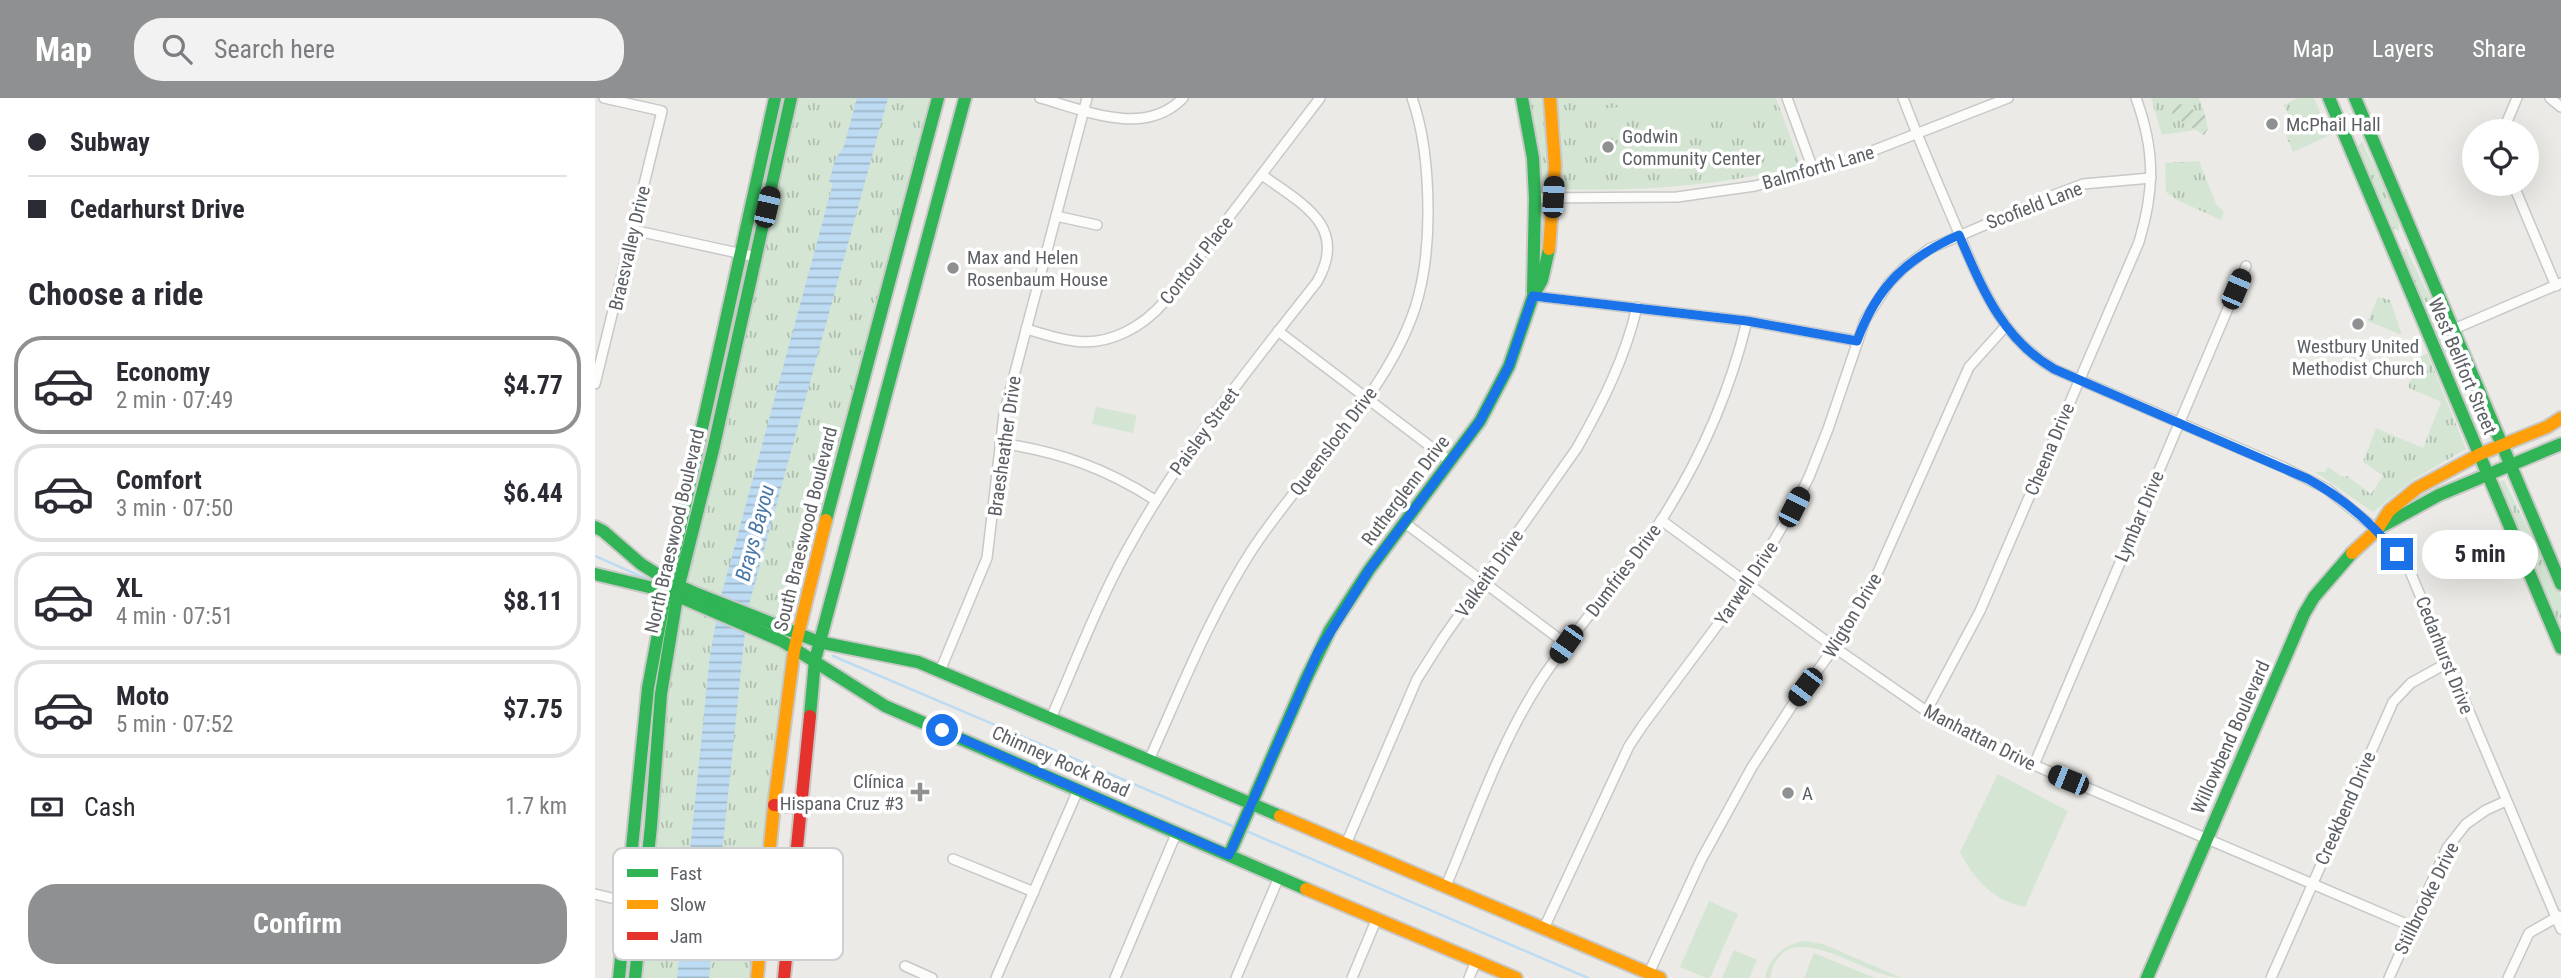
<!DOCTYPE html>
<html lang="en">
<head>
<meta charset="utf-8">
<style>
  :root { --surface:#fff; --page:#f2f2f3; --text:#2b2b33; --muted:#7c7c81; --line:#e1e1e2; --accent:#8e9091 }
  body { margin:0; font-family:"Roboto Condensed",sans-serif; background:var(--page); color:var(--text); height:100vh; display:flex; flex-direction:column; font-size:26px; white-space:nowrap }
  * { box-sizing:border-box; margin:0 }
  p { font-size:23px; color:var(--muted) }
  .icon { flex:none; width:38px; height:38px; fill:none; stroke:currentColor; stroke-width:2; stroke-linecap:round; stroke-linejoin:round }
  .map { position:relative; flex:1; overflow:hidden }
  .side { display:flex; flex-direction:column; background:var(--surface); width:595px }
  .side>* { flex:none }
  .hud { display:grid; align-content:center; height:154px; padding:0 28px; background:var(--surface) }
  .controls { position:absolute; left:1867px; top:21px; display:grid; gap:14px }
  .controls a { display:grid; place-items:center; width:77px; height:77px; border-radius:50%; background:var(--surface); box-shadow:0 7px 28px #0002; font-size:35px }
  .end { position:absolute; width:32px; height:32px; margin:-16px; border:9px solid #1a73e8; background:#fff; box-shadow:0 0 0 4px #fff }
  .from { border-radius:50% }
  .bubble { position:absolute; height:49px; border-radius:24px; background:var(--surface); box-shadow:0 7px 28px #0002; font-size:23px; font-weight:700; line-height:49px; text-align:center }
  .car { position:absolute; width:21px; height:42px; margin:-21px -10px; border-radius:9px; box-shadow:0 0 5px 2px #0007; background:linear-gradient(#222 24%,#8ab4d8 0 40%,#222 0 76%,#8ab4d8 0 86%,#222 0) }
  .hud b { display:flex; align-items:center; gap:24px; height:66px; font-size:26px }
  .hud b+b { border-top:2px solid var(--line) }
  .hud i { width:18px; height:18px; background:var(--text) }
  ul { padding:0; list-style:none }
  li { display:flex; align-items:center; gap:21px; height:98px; margin:0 14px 10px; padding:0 14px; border:4px solid var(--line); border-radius:28px }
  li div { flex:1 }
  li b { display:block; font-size:26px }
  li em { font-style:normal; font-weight:700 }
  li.current { border-color:var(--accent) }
  li>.icon { width:63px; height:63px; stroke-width:1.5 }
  h2 { padding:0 28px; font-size:32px; line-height:84px }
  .pay { display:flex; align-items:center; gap:18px; height:77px; padding:0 28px; font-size:26px }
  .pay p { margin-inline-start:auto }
  .button { display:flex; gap:14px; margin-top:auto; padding:14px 28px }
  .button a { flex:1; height:80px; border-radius:28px; background:var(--accent); color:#fff; font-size:28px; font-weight:700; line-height:80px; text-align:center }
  header { display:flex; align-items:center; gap:42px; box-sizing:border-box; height:98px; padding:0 35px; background:var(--accent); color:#fff }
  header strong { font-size:33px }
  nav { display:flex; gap:38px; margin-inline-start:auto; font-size:24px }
  .search { width:490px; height:63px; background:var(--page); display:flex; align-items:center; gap:18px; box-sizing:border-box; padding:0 24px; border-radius:28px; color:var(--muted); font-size:26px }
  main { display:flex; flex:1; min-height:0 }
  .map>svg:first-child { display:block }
  .grass { fill:url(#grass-tufts) }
  .garden { fill:url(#garden-furrows) }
  .pitch { fill:#d4e6d3 }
  .water { fill:url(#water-rules) }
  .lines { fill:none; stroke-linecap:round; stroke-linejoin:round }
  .stream { stroke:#bddbf2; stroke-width:2.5 }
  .street-casing { stroke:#c8c8c8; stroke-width:12 }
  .fast-casing { stroke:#c8c8c7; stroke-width:16 }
  .slow-casing { stroke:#c8c8c7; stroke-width:16 }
  .jam-casing { stroke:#c8c8c7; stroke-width:16 }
  .street { stroke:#fcfcfb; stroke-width:9 }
  .fast { stroke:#30b455; stroke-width:12 }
  .slow { stroke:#ff9f0a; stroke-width:12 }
  .jam { stroke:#e5322d; stroke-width:12 }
  .route { stroke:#1a73e8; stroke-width:9 }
  .poi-dot { fill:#8e9091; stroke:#fff; stroke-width:2.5 }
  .labels { text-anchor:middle; stroke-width:7; stroke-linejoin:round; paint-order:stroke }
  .poi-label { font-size:19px; fill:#5c5f63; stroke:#fff; text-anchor:start }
  .street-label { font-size:19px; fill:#5c5f63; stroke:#fff }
  .water-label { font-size:21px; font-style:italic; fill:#4876a7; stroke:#fff }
  .key { fill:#fff; stroke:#cecfd0; stroke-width:2 }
  .key-label { font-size:19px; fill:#5c5f63 }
</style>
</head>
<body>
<header>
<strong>Map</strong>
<div class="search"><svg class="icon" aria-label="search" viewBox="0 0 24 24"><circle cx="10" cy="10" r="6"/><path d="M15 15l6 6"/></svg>Search here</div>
<nav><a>Map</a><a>Layers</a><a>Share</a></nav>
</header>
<main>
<section class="side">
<div class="hud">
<b><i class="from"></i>Subway</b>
<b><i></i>Cedarhurst Drive</b>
</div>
<h2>Choose a ride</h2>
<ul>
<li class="current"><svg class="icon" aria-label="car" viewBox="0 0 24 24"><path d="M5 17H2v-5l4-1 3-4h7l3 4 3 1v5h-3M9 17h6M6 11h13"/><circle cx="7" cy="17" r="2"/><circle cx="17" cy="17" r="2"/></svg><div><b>Economy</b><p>2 min · 07:49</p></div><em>$4.77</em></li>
<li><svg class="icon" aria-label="car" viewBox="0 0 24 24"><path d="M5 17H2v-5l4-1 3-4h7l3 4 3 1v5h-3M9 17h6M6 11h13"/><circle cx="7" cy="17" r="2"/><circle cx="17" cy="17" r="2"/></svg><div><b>Comfort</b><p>3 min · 07:50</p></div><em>$6.44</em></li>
<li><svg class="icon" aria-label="car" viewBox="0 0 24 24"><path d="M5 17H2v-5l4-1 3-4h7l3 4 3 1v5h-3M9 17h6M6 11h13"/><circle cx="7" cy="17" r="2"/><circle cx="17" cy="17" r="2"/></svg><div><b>XL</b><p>4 min · 07:51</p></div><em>$8.11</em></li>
<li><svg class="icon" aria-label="car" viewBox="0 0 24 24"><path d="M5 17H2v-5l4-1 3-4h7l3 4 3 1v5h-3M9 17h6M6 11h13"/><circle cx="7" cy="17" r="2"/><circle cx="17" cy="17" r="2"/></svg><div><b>Moto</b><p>5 min · 07:52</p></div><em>$7.75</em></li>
</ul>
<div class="pay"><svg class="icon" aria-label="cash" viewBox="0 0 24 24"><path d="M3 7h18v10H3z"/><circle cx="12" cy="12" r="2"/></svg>Cash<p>1.7 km</p></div>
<div class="button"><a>Confirm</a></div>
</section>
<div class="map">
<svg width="1966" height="880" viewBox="0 0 1966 880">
  <defs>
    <pattern id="grass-tufts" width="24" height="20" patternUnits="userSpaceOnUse" patternTransform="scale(1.75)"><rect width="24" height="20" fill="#d4e6d3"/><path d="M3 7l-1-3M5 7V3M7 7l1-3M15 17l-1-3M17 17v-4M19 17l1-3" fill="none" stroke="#afbeaf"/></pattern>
    <pattern id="garden-furrows" width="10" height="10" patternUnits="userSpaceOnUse" patternTransform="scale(1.75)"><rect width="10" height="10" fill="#d4e6d3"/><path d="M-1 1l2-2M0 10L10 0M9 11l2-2" fill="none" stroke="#afbeaf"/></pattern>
    <pattern id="water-rules" width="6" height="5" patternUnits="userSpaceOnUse" patternTransform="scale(1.75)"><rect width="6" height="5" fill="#bddbf2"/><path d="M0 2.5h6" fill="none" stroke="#9db5c8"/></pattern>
  </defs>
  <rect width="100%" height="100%" fill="#ebeae6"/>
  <g class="grass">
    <path d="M203 0H337L198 522 188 579 157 880H45L81 534 85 532 91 482Z"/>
    <path d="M931 0H948C951 28 963 66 950 92L945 87Z"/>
    <path d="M961 0H1181L1206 68C1127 87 1049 94 967 91L966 33Z"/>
    <path d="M1556 0H1604L1610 17 1574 2 1578 18 1600 32 1567 37Z"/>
    <path d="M1702 0H1719L1735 37 1698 54 1690 35 1700 31 1689 7Z"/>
    <path d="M1767 44C1777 65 1806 111 1804 133L1798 130 1762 49Z"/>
    <path d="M1604 63 1621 106 1629 114 1626 122 1580 101 1571 94 1570 65Z"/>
    <path d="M1811 151 1857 244 1894 334 1891 341 1806 156Z"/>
    <path d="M1783 199 1795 202 1807 237 1773 223Z"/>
    <path d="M1832 255 1871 351 1819 381 1778 414 1720 374H1730L1733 369 1749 380 1752 378 1776 396 1788 378 1768 364 1781 330 1828 350 1846 304 1814 290V286L1824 260Z"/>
    <path d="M1909 382 1966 498V532L1904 384Z"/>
  </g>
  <path class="garden" d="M1574 1 1610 17 1613 31 1609 37 1578 18Z"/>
  <g class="pitch">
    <path d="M1052 0H1149L1152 11 1147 19 1054 35Z"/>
    <path d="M1029 9 1030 30 1002 32 1000 11Z"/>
    <path d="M501 309 542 317 538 335 497 326Z"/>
    <path d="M1403 676 1473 713 1430 809C1398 802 1380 783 1365 754Z"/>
    <path d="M1114 803 1143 816 1115 880H1111L1085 869Z"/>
    <path d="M1208 843 1228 846 1307 880C1270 880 1188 810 1175 880H1170C1174 860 1188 847 1208 843Z"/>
    <path d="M1139 852 1162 862 1154 880H1127Z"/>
    <path d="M1219 855 1280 880H1209Z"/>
  </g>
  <path class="water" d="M262 0H293L152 514 114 880H82L115 557 125 502 238 85 234 84 240 62 249 48Z"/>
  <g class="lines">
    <g class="stream">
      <path d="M0 458 52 481"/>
      <path d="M238 558 642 730"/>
      <path d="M649 732 993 880"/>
    </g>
    <defs>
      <g id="street">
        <path d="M445 0C490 12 549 40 588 0"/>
        <path d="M1192 0 1219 74"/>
        <path d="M1308 0C1323 40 1340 79 1357 119 1382 177 1401 237 1459 271L1690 370 1732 391 1782 432 1814 471 1966 831"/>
        <path d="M1955 0 1966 9"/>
        <path d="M1908 33 1922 0"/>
        <path d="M1918 86 1961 188"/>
        <path d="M940 100 1082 99 1160 88 1249 64 1413 0"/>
        <path d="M461 118 502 127"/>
        <path d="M38 132 161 159"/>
        <path d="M938 198 1152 223 1263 243"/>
        <path d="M431 231C446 235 462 241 479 243 514 248 548 229 570 203L725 0"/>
        <path d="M1859 231 1966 185"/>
        <path d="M683 233 856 364"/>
        <path d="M0 286 67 13 9 0"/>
        <path d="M405 345C465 354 510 370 560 402"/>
        <path d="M1066 422 1246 554 1337 617 1439 667 1816 828"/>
        <path d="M810 425 971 546"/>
        <path d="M345 573 392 460 409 316 492 0"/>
        <path d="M1331 614 1385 513 1544 144C1560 91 1560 52 1541 0"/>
        <path d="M456 620C480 565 502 507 531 454 584 357 654 270 722 184 754 128 707 106 667 77"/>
        <path d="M554 662C586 591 615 517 657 452 708 374 791 298 820 210 830 179 833 148 833 115 833 77 830 36 817 0"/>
        <path d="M1439 667 1651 168"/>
        <path d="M751 746 822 581 848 540 982 350C1008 304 1030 260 1042 209"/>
        <path d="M358 761 439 794"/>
        <path d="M851 788C880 719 905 645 946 582 983 526 1031 477 1067 421 1106 360 1135 293 1152 223"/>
        <path d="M0 796 33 804H48"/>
        <path d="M949 830 1034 648 1048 627 1153 486 1199 409 1214 379 1233 331 1270 222 1294 185 1310 169 1334 151 1459 97 1488 86 1556 80"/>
        <path d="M310 868 337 880"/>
        <path d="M1054 875 1106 762 1157 669 1198 606 1244 543 1275 492 1374 269 1410 229"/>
        <path d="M401 880 483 692"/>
        <path d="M520 880 581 736"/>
        <path d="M641 880 684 779"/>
        <path d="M757 880 782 820"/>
        <path d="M874 880 881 863"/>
        <path d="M1676 880 1798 604 1816 585 1852 565"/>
        <path d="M1794 880 1852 750 1871 726 1891 712 1911 703"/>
        <path d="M1913 880 1934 835 1964 818"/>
      </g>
      <g id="fast">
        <path d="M927 0 938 60 940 100 938 194"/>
        <path d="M1734 0 1966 550"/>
        <path d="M1760 0 1966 486"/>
        <path d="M231 422 343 0"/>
        <path d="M0 429 8 433 46 466 73 483 100 495 224 544 323 564 685 718"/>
        <path d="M1782 431 1844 397 1966 346"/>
        <path d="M0 476 71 493 187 543 290 608 711 791"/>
        <path d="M215 618 220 562 370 0"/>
        <path d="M634 757 711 581 735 532 774 472 885 323 914 268 938 198 947 182 954 151"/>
        <path d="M24 880 53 590 71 493 180 0"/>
        <path d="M40 880 56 728 66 596 84 487 118 352 196 0"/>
        <path d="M1552 880 1709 516 1719 499 1757 455"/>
      </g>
      <g id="slow">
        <path d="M954 151 960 68 955 0"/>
        <path d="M1757 455 1782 432 1794 413 1822 390 1885 356 1952 329 1966 320"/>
        <path d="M685 718 1065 880"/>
        <path d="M711 791 921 880"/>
        <path d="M162 880 179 707 199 553 231 422"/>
      </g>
      <g id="jam">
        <path d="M179 707 207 709"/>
        <path d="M189 880 215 618"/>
      </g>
    </defs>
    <use href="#street" class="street-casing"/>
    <use href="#fast" class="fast-casing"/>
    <use href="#slow" class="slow-casing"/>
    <use href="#jam" class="jam-casing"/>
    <use href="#street" class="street"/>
    <use href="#fast" class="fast"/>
    <use href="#slow" class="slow"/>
    <use href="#jam" class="jam"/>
  </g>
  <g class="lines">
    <path class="route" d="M347 632 634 757 723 554 774 472 885 323 914 268 938 198 1152 223 1262 243C1282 188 1312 160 1364 137 1387 190 1407 241 1459 271L1713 381C1748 400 1777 425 1802 456"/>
  </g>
  <g class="poi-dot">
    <circle cx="1677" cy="26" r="7"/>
    <circle cx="1013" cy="49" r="7"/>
    <circle cx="358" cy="170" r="7"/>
    <circle cx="1763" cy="226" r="7"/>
    <path d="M321.5 683.5h7v7h7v7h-7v7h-7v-7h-7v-7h7z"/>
    <circle cx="1193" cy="695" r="7"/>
  </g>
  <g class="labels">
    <g class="poi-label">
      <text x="1691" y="33">McPhail Hall</text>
      <text x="1027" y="45">Godwin<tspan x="1027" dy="22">Community Center</tspan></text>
      <text x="372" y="166">Max and Helen<tspan x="372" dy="22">Rosenbaum House</tspan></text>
      <text x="1763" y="255" text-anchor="middle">Westbury United<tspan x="1763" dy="22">Methodist Church</tspan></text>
      <text x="309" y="690" text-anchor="end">Clínica<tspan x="309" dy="22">Hispana Cruz #3</tspan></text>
      <text x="1207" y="702">A</text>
    </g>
    <g class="street-label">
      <text transform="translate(1223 69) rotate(-16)" y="7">Balmforth Lane</text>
      <text transform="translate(1439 107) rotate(-21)" y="7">Scofield Lane</text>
      <text transform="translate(34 150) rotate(-77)" y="7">Braesvalley Drive</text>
      <text transform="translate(601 162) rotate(-52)" y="7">Contour Place</text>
      <text transform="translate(1868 268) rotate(67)" y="7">West Bellfort Street</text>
      <text transform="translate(609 333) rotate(-54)" y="7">Paisley Street</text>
      <text transform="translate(738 343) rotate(-53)" y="7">Queensloch Drive</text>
      <text transform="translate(409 348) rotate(-82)" y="7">Braesheather Drive</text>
      <text transform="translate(1454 351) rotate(-67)" y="7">Cheena Drive</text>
      <text transform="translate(810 392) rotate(-53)" y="7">Rutherglenn Drive</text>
      <text transform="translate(1544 418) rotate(-67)" y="7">Lymbar Drive</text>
      <text transform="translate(210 431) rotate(-76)" y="7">South Braeswood Boulevard</text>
      <text transform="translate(79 433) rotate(-77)" y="7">North Braeswood Boulevard</text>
      <text transform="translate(1028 472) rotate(-53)" y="7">Dumfries Drive</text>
      <text transform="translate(894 475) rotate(-55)" y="7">Valkeith Drive</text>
      <text transform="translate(1151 485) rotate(-56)" y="7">Yarwell Drive</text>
      <text transform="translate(1257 517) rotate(-59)" y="7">Wigton Drive</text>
      <text transform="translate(1850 557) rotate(68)" y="7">Cedarhurst Drive</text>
      <text transform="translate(1385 639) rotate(27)" y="7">Manhattan Drive</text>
      <text transform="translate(1635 639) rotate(-66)" y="7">Willowbend Boulevard</text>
      <text transform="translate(466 663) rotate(24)" y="7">Chimney Rock Road</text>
      <text transform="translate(1750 710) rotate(-66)" y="7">Creekbend Drive</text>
      <text transform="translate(1831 800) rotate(-64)" y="7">Stillbrooke Drive</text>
    </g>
    <g class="water-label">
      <text transform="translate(160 435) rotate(-75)" y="7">Brays Bayou</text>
    </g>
  </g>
  <rect x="18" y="750" width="230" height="112" rx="10" class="key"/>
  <rect x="32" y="771" width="31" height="8" fill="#30b455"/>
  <rect x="32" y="802" width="31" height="9" fill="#ff9f0a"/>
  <rect x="32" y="834" width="31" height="8" fill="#e5322d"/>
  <g class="key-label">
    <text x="75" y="782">Fast</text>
    <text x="75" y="813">Slow</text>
    <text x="75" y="845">Jam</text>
  </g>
</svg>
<div class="controls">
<a><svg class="icon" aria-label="locate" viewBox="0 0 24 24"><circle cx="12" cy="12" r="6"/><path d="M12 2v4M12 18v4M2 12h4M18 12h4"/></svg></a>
</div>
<i class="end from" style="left:347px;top:632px"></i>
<i class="end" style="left:1802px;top:456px"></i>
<div class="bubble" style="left:1827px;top:432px;width:116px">5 min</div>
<i class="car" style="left:958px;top:99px;rotate:3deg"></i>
<i class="car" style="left:172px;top:109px;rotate:13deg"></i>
<i class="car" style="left:1641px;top:191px;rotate:23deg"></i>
<i class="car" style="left:1199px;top:409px;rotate:27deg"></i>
<i class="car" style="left:971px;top:546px;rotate:215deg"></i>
<i class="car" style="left:1210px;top:589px;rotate:217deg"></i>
<i class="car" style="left:1473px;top:682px;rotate:292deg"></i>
</div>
</main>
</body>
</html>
